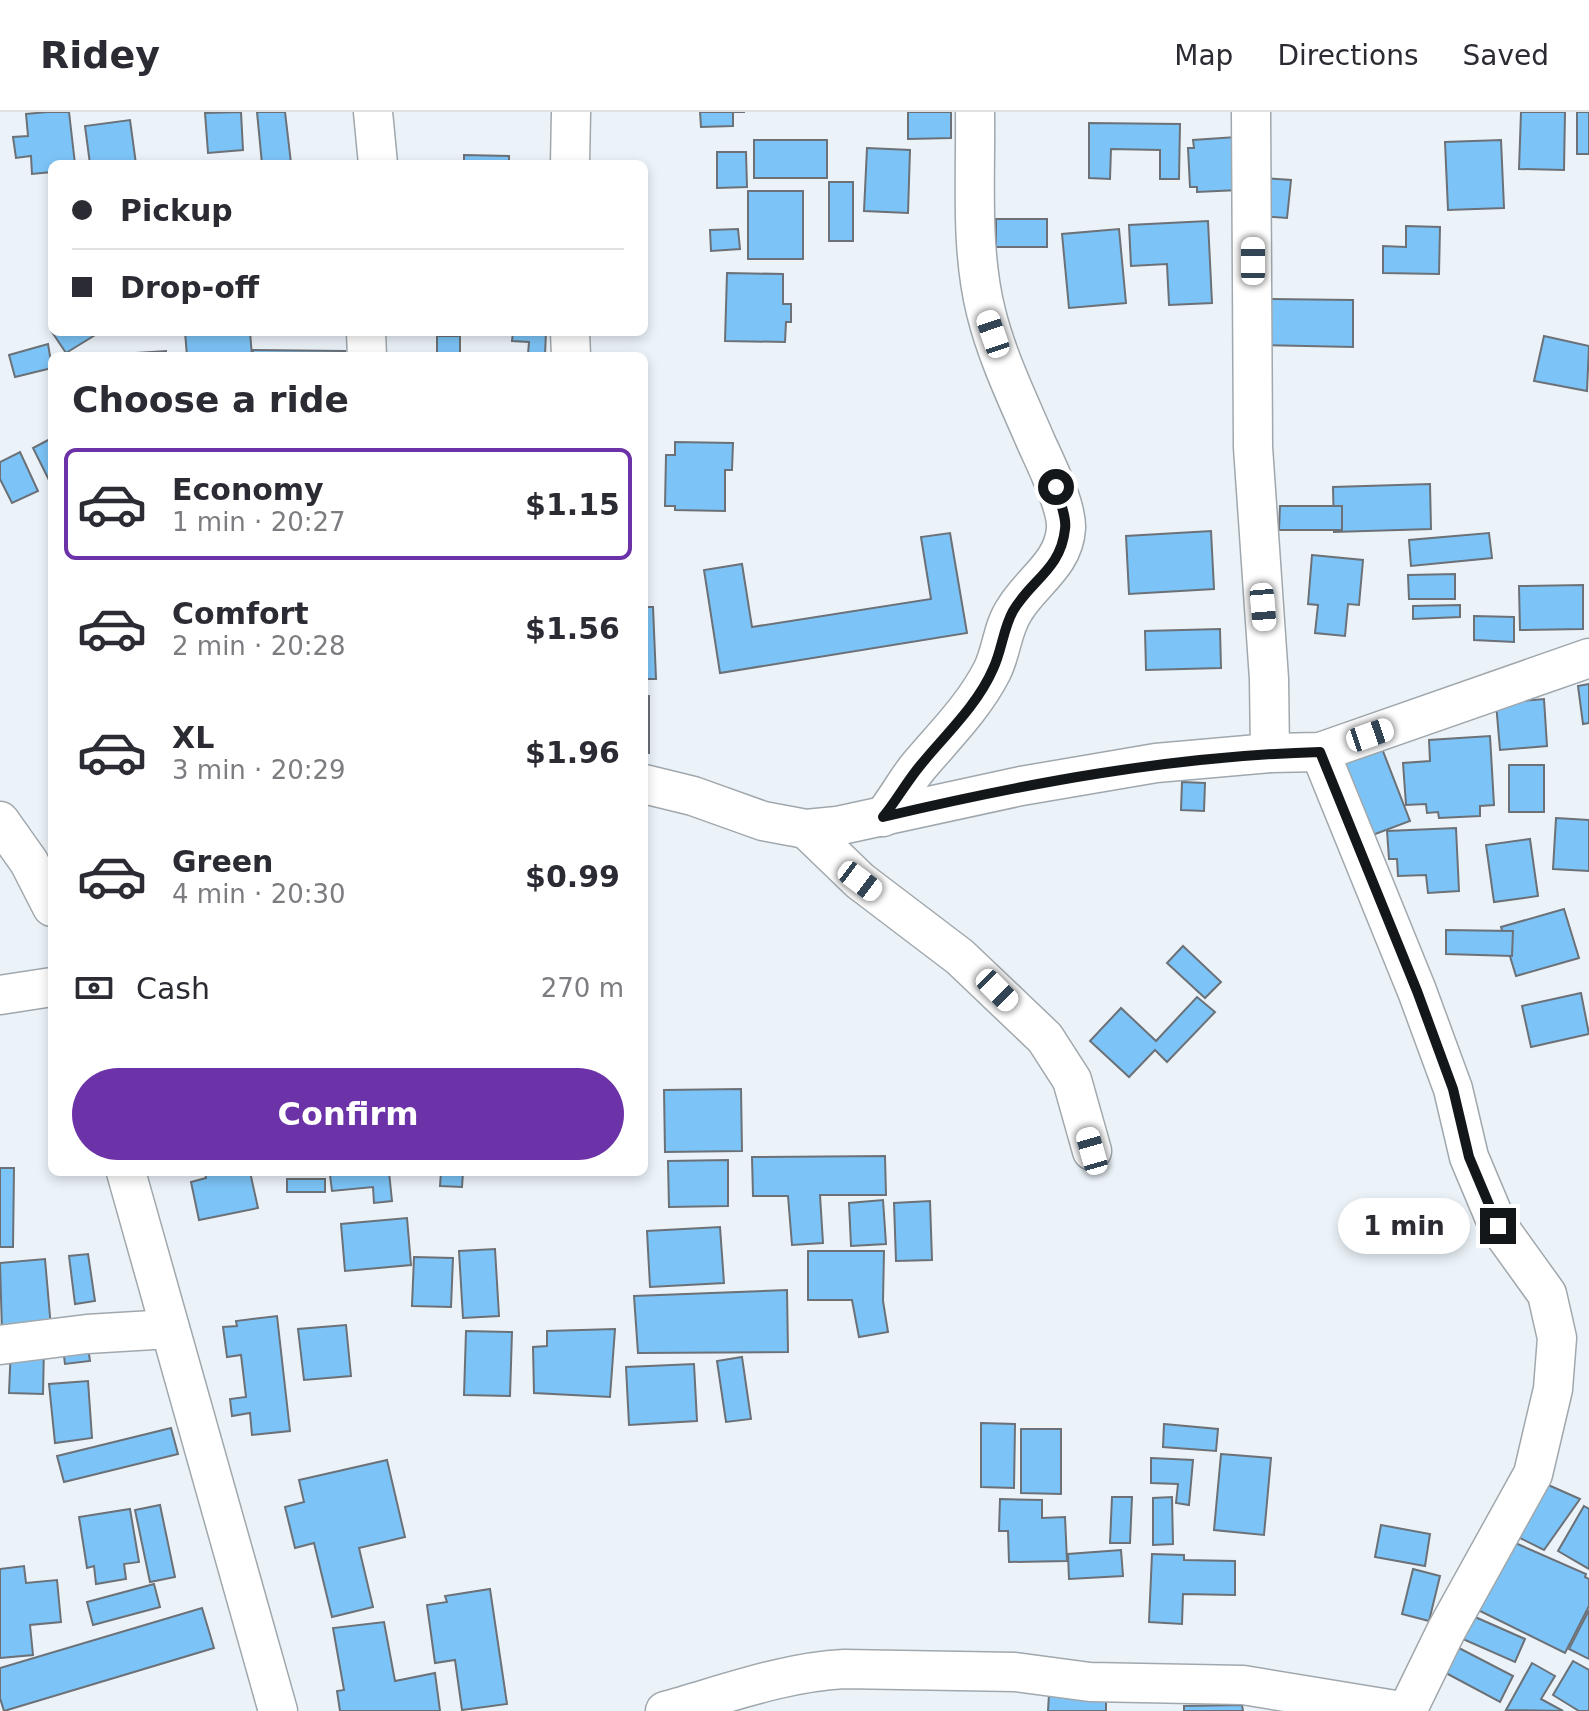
<!DOCTYPE html>
<html lang="en">
<head>
<meta charset="utf-8">
<style>
  :root { --surface:#fff; --page:#f2f2f3; --text:#2b2b33; --muted:#7c7c81; --line:#e1e1e2; --accent:#6c32a8 }
  body { margin:0; font-family:"DejaVu Sans",sans-serif; background:var(--page); color:var(--text); height:100vh; display:flex; flex-direction:column; font-size:30px; white-space:nowrap }
  * { box-sizing:border-box; margin:0 }
  p { font-size:26px; color:var(--muted) }
  .icon { flex:none; width:44px; height:44px; fill:none; stroke:currentColor; stroke-width:2; stroke-linecap:round; stroke-linejoin:round }
  .map { position:relative; flex:1; overflow:hidden }
  .panel { position:absolute; left:48px; top:240px; width:600px; height:824px; display:flex; flex-direction:column; background:var(--surface); border-radius:12px; box-shadow:0 4px 12px #0003 }
  .panel>* { flex:none }
  .top-card { position:absolute; left:48px; top:48px; width:600px; height:176px; border-radius:12px; box-shadow:0 4px 12px #0003; display:grid; align-content:center; height:176px; padding:0 24px; background:var(--surface) }
  .end { position:absolute; width:36px; height:36px; margin:-18px; border:10px solid #141719; background:#fff; box-shadow:0 0 0 4px #fff }
  .from { border-radius:50% }
  .bubble { position:absolute; height:56px; border-radius:28px; background:var(--surface); box-shadow:0 4px 12px #0003; font-size:26px; font-weight:600; line-height:56px; text-align:center }
  .car { position:absolute; width:24px; height:48px; margin:-24px -12px; border-radius:10px; box-shadow:0 0 6px 2px #0007; background:linear-gradient(#fff 24%,#345 0 40%,#fff 0 76%,#345 0 86%,#fff 0) }
  .top-card b { display:flex; align-items:center; gap:28px; height:76px; font-size:30px }
  .top-card b+b { border-top:2px solid var(--line) }
  .top-card i { width:20px; height:20px; background:var(--text) }
  ul { padding:0; list-style:none }
  li { display:flex; align-items:center; gap:24px; height:112px; margin:0 16px 12px; padding:0 8px; border:4px solid transparent; border-radius:12px }
  li div { flex:1 }
  li b { display:block; font-size:30px }
  li em { font-style:normal; font-weight:600 }
  li.selected { border-color:var(--accent) }
  li>.icon { width:72px; height:72px; stroke-width:1.5 }
  h2 { padding:0 24px; font-size:36px; line-height:96px }
  .pay { display:flex; align-items:center; gap:20px; height:88px; padding:0 24px; font-size:30px }
  .pay p { margin-inline-start:auto }
  .cta { display:flex; gap:16px; margin-top:auto; padding:16px 24px }
  .cta a { flex:1; height:92px; border-radius:48px; background:var(--accent); color:#fff; font-size:32px; font-weight:600; line-height:92px; text-align:center }
  header { display:flex; align-items:center; gap:48px; box-sizing:border-box; height:112px; padding:0 40px; background:var(--surface); border-bottom:2px solid var(--line) }
  header strong { font-size:38px }
  nav { display:flex; gap:44px; margin-inline-start:auto; font-size:28px }
  .map>svg:first-child { display:block }
  .building { fill:#7cc4f7; stroke:#6b7177; stroke-width:2 }
  .lines { fill:none; stroke-linecap:round; stroke-linejoin:round }
  .street-casing { stroke:#a0a8ad; stroke-width:41 }
  .street { stroke:#fff; stroke-width:38 }
  .route { stroke:#141719; stroke-width:10 }
</style>
</head>
<body>
<header>
<strong>Ridey</strong>
<nav><a>Map</a><a>Directions</a><a>Saved</a></nav>
</header>
<div class="map">
<svg width="1589" height="1599" viewBox="0 0 1589 1599">
  <rect width="100%" height="100%" fill="#ebf3f9"/>
  <g class="building">
    <path d="M47 0H69L75 52H52V60L32 62 31 44 16 46 13 25 28 24 26 2Z"/>
    <path d="M241 0 243 38 208 41 205 1Z"/>
    <path d="M257 0H285L291 51 262 52Z"/>
    <path d="M700 0H745H733V14L701 15Z"/>
    <path d="M908 0H951V26L908 27Z"/>
    <path d="M1521 0H1565L1564 58 1519 57Z"/>
    <rect x="1577" y="0" width="12" height="42"/>
    <path d="M130 8 136 52H90L85 14Z"/>
    <path d="M1089 11 1180 12 1179 67H1160V38L1111 37 1110 67 1089 66Z"/>
    <path d="M1236 25 1239 78 1197 80V75H1190L1188 36H1194L1193 28Z"/>
    <rect x="754" y="28" width="73" height="38"/>
    <path d="M1501 28 1504 96 1448 98 1445 30Z"/>
    <path d="M867 36 910 38 908 101 864 99Z"/>
    <path d="M717 40H746L747 75 717 76Z"/>
    <path d="M464 43 509 44V52H464Z"/>
    <path d="M1263 66 1291 68 1287 106 1260 104Z"/>
    <rect x="829" y="70" width="24" height="59"/>
    <rect x="748" y="79" width="55" height="68"/>
    <rect x="996" y="107" width="51" height="28"/>
    <path d="M1208 109 1212 191 1169 193 1167 152 1131 154 1129 113Z"/>
    <path d="M1406 114 1440 115 1439 162 1383 161V134L1406 135Z"/>
    <path d="M738 117 740 137 711 139 710 118Z"/>
    <path d="M1119 117 1126 191 1069 196 1062 122Z"/>
    <path d="M727 161 783 162V192H791V210H786L785 230 725 229Z"/>
    <path d="M1261 187 1353 188V235L1260 233Z"/>
    <path d="M52 220H100L66 241Z"/>
    <path d="M185 220H250L252 244H187Z"/>
    <path d="M513 220H546L545 243 528 242 529 230 512 229Z"/>
    <rect x="437" y="224" width="23" height="20"/>
    <path d="M1544 224 1589 234 1587 279 1534 269Z"/>
    <path d="M48 232 52 256 15 265 9 243Z"/>
    <path d="M253 238 345 239V244H253Z"/>
    <path d="M166 239V244H105V243Z"/>
    <path d="M52 326V374L33 336Z"/>
    <path d="M675 330 733 331 732 358H725V399L675 398V394H665L666 343H675Z"/>
    <path d="M20 340 38 379 12 391 0 367V350Z"/>
    <path d="M1430 372 1431 417 1334 420 1333 375Z"/>
    <path d="M1280 394H1342V418H1279Z"/>
    <path d="M1211 419 1214 477 1129 482 1126 424Z"/>
    <path d="M950 421 967 521 720 561 704 458 742 452 752 515 931 487 921 425Z"/>
    <path d="M1489 421 1492 446 1411 454 1409 428Z"/>
    <path d="M1312 443 1363 448 1359 493 1348 492 1345 524 1315 521 1318 493 1308 492Z"/>
    <path d="M1455 462V487H1409L1408 463Z"/>
    <path d="M1583 473V517L1520 518 1519 474Z"/>
    <path d="M1460 493V505L1413 507V494Z"/>
    <path d="M644 495H653L656 567H644Z"/>
    <path d="M1474 504 1514 505V530L1474 528Z"/>
    <path d="M1220 517 1221 556 1146 558 1145 519Z"/>
    <path d="M1589 572V611L1583 612 1578 574Z"/>
    <rect x="644" y="584" width="5" height="57"/>
    <path d="M1544 587 1547 634 1500 638 1496 591Z"/>
    <path d="M1490 624 1494 693 1480 694V704L1439 706 1438 700 1427 701 1426 692 1406 693 1403 651 1430 649 1429 628Z"/>
    <path d="M1381 634 1410 709 1362 727 1334 651Z"/>
    <rect x="1509" y="653" width="35" height="47"/>
    <path d="M1182 670 1205 671 1204 699 1181 698Z"/>
    <path d="M1556 706 1589 708V759L1553 757Z"/>
    <path d="M1456 716 1459 779 1428 781 1426 763 1398 764 1397 747H1389L1387 719Z"/>
    <path d="M1530 727 1538 784 1494 790 1486 733Z"/>
    <path d="M1564 797 1579 846 1516 864 1501 815Z"/>
    <path d="M1446 818 1513 819 1512 844 1446 842Z"/>
    <path d="M1183 834 1221 870 1205 886 1167 851Z"/>
    <path d="M1581 881 1589 922 1531 935 1522 894Z"/>
    <path d="M1197 885 1215 900 1167 950 1155 938 1129 965 1090 929 1121 896 1156 929Z"/>
    <path d="M741 977 742 1039 665 1040 664 978Z"/>
    <path d="M885 1044 886 1083H820L823 1131 792 1133 788 1084H753L752 1045Z"/>
    <path d="M728 1048V1094L669 1095 668 1049Z"/>
    <path d="M0 1056H14L13 1135H0Z"/>
    <path d="M205 1060H250L258 1096 199 1108 191 1070 206 1066Z"/>
    <path d="M357 1060H389L392 1089 374 1091 373 1075 332 1079 330 1063Z"/>
    <path d="M441 1060H463L462 1075 440 1074Z"/>
    <rect x="287" y="1067" width="38" height="13"/>
    <path d="M883 1088 886 1132 851 1134 849 1091Z"/>
    <path d="M930 1089 932 1148 896 1149 894 1091Z"/>
    <path d="M407 1106 411 1153 345 1159 341 1112Z"/>
    <path d="M720 1115 724 1171 650 1175 647 1119Z"/>
    <path d="M495 1137 499 1204 463 1206 459 1139Z"/>
    <path d="M808 1139H884L883 1189 888 1220 859 1225 852 1188H808Z"/>
    <path d="M88 1142 95 1189 75 1192 69 1144Z"/>
    <path d="M414 1145 453 1146 451 1195 412 1194Z"/>
    <path d="M45 1147 51 1216 2 1220 0 1151Z"/>
    <path d="M787 1178 788 1240 638 1241 634 1184Z"/>
    <path d="M277 1204 290 1319 252 1323 250 1301 232 1304 230 1287 246 1285 241 1243 227 1245 223 1215 237 1214 236 1209Z"/>
    <path d="M346 1213 351 1264 304 1268 298 1217Z"/>
    <path d="M615 1217 610 1285 534 1281 533 1235 547 1234V1219Z"/>
    <path d="M466 1219 512 1220 510 1284 464 1283Z"/>
    <path d="M11 1234 44 1235 43 1282 9 1281Z"/>
    <path d="M88 1235 90 1249 65 1252 63 1237Z"/>
    <path d="M742 1245 751 1307 726 1310 717 1249Z"/>
    <path d="M694 1252 697 1309 629 1313 626 1255Z"/>
    <path d="M88 1269 92 1326 55 1331 49 1272Z"/>
    <path d="M981 1311 1015 1312 1014 1376 981 1375Z"/>
    <path d="M1164 1312 1218 1317 1216 1339 1163 1335Z"/>
    <path d="M171 1316 178 1342 64 1370 57 1344Z"/>
    <path d="M1021 1317H1061V1382L1021 1381Z"/>
    <path d="M1221 1342 1271 1346 1264 1423 1214 1418Z"/>
    <path d="M1151 1346 1193 1348 1189 1393 1176 1391 1178 1372 1151 1371Z"/>
    <path d="M387 1348 405 1425 359 1436 373 1495 332 1505 314 1431 295 1436 285 1395 304 1390 299 1368Z"/>
    <path d="M1546 1372 1580 1387 1544 1438 1518 1425Z"/>
    <path d="M1112 1385H1132L1130 1431H1110Z"/>
    <path d="M1172 1385 1173 1432 1153 1433V1386Z"/>
    <path d="M1000 1387 1042 1388V1406L1065 1405 1067 1449 1009 1450 1008 1419H999Z"/>
    <path d="M160 1393 175 1465 150 1470 135 1398Z"/>
    <path d="M1584 1394 1589 1397V1457L1558 1439Z"/>
    <path d="M130 1397 139 1450 124 1452 126 1467 96 1472 94 1454 87 1456 79 1405Z"/>
    <path d="M1381 1413 1430 1422 1425 1454 1375 1445Z"/>
    <path d="M1513 1430 1586 1462 1585 1465 1589 1467V1494L1565 1541 1472 1495Z"/>
    <path d="M1121 1438 1123 1464 1069 1467 1068 1442Z"/>
    <path d="M1152 1442 1184 1443V1448L1235 1449V1483L1183 1482 1182 1512 1149 1510Z"/>
    <path d="M24 1454 26 1471 57 1468 61 1510 30 1513 33 1543 0 1546V1457Z"/>
    <path d="M1413 1457 1440 1464 1429 1509 1402 1502Z"/>
    <path d="M154 1472 160 1495 93 1513 87 1490Z"/>
    <path d="M490 1477 507 1592 462 1598 455 1548 435 1551 427 1493 447 1490 445 1484Z"/>
    <path d="M202 1496 214 1536 4 1599 0 1586V1556Z"/>
    <path d="M1589 1498V1547L1569 1537Z"/>
    <path d="M1466 1501 1525 1527 1515 1550 1456 1524Z"/>
    <path d="M384 1510 395 1569 435 1561 440 1599H340L337 1579 344 1578 333 1516Z"/>
    <path d="M1457 1535 1513 1564 1500 1590 1444 1560Z"/>
    <path d="M1573 1549 1589 1558V1599H1579L1553 1583Z"/>
    <path d="M1532 1551 1555 1564 1541 1587 1563 1599 1506 1598Z"/>
    <path d="M1049 1582 1106 1586V1599H1048Z"/>
    <path d="M1242 1593 1243 1599H1184V1594Z"/>
  </g>
  <g class="lines">
    <defs>
      <g id="street">
        <path d="M373 0 378 52"/>
        <path d="M1251 0 1253 335 1269 567 1270 641"/>
        <path d="M570 52 571 0"/>
        <path d="M366 220 367 244"/>
        <path d="M570 220 571 244"/>
        <path d="M1320 640 1417 879 1453 977 1469 1045 1498 1114 1547 1182 1557 1226 1553 1277 1533 1362 1446 1519 1407 1599"/>
        <path d="M644 672 693 684 763 709 806 717 837 714 1021 674 1156 651 1270 641 1320 640 1589 546"/>
        <path d="M883 705C896 689 905 671 918 655 944 624 973 596 992 559 1002 539 1002 516 1015 497 1032 469 1064 452 1066 416 1067 394 1046 352 1036 330 1018 288 997 245 986 200 970 136 976 66 975 0"/>
        <path d="M0 709 29 750 52 795"/>
        <path d="M806 717 860 769 960 845 1045 926 1072 968 1092 1039"/>
        <path d="M0 883 52 875"/>
        <path d="M126 1060 278 1599"/>
        <path d="M0 1233 87 1222 170 1217"/>
        <path d="M665 1599C723 1583 784 1560 844 1557L1015 1560 1090 1570 1243 1573 1401 1599"/>
      </g>
    </defs>
    <use href="#street" class="street-casing"/>
    <use href="#street" class="street"/>
  </g>
  <g class="lines">
    <path class="route" d="M1056 375C1059 388 1067 405 1065 417 1061 457 1031 468 1013 499 1003 517 1002 538 993 557 977 594 944 624 919 655 906 671 896 689 883 705 1027 671 1172 644 1320 640L1417 879 1453 977 1469 1045 1498 1114"/>
  </g>
</svg>
<i class="end from" style="left:1056px;top:375px"></i>
<i class="end" style="left:1498px;top:1114px"></i>
<div class="bubble" style="left:1338px;top:1086px;width:132px">1 min</div>
<i class="car" style="left:1253px;top:149px;rotate:0deg"></i>
<i class="car" style="left:993px;top:222px;rotate:341deg"></i>
<i class="car" style="left:1263px;top:495px;rotate:175deg"></i>
<i class="car" style="left:1370px;top:623px;rotate:71deg"></i>
<i class="car" style="left:860px;top:769px;rotate:127deg"></i>
<i class="car" style="left:997px;top:878px;rotate:135deg"></i>
<i class="car" style="left:1092px;top:1039px;rotate:344deg"></i>
<div class="top-card">
<b><i class="from"></i>Pickup</b>
<b><i></i>Drop-off</b>
</div>
<section class="panel">
<h2>Choose a ride</h2>
<ul>
<li class="selected"><svg class="icon" aria-label="car" viewBox="0 0 24 24"><path d="M5 17H2v-5l4-1 3-4h7l3 4 3 1v5h-3M9 17h6M6 11h13"/><circle cx="7" cy="17" r="2"/><circle cx="17" cy="17" r="2"/></svg><div><b>Economy</b><p>1 min · 20:27</p></div><em>$1.15</em></li>
<li><svg class="icon" aria-label="car" viewBox="0 0 24 24"><path d="M5 17H2v-5l4-1 3-4h7l3 4 3 1v5h-3M9 17h6M6 11h13"/><circle cx="7" cy="17" r="2"/><circle cx="17" cy="17" r="2"/></svg><div><b>Comfort</b><p>2 min · 20:28</p></div><em>$1.56</em></li>
<li><svg class="icon" aria-label="car" viewBox="0 0 24 24"><path d="M5 17H2v-5l4-1 3-4h7l3 4 3 1v5h-3M9 17h6M6 11h13"/><circle cx="7" cy="17" r="2"/><circle cx="17" cy="17" r="2"/></svg><div><b>XL</b><p>3 min · 20:29</p></div><em>$1.96</em></li>
<li><svg class="icon" aria-label="car" viewBox="0 0 24 24"><path d="M5 17H2v-5l4-1 3-4h7l3 4 3 1v5h-3M9 17h6M6 11h13"/><circle cx="7" cy="17" r="2"/><circle cx="17" cy="17" r="2"/></svg><div><b>Green</b><p>4 min · 20:30</p></div><em>$0.99</em></li>
</ul>
<div class="pay"><svg class="icon" aria-label="cash" viewBox="0 0 24 24"><path d="M3 7h18v10H3z"/><circle cx="12" cy="12" r="2"/></svg>Cash<p>270 m</p></div>
<div class="cta"><a>Confirm</a></div>
</section>
</div>
</body>
</html>
